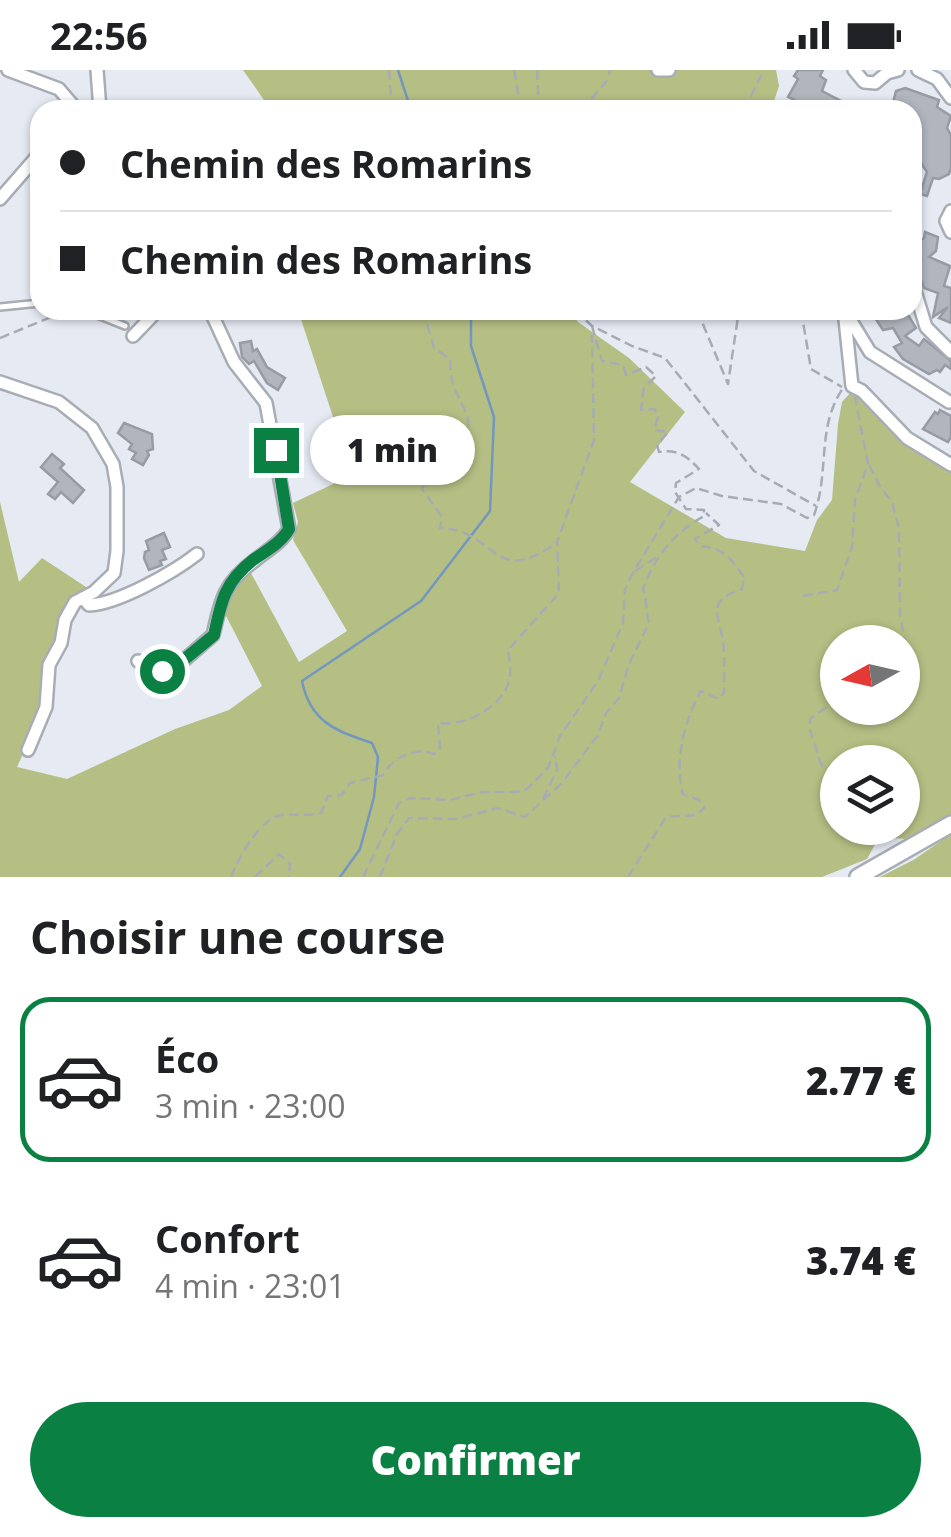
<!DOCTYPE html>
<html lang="fr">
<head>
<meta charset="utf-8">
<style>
  :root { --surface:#fff; --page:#f2f2f2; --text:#202124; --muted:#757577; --line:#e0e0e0; --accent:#0b8043 }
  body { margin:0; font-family:"Open Sans",sans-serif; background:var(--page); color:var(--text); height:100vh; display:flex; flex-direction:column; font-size:38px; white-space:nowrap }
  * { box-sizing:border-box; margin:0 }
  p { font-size:32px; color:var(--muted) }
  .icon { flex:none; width:55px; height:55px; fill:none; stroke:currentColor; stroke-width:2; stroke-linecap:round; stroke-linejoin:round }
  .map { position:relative; height:807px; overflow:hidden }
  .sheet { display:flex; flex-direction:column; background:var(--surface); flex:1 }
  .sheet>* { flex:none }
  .banner { position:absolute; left:30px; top:30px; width:892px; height:220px; border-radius:30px; box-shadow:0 2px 8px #0004; display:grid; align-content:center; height:220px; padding:0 30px; background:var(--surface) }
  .needle { width:65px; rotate:262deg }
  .tools { position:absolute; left:820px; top:555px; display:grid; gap:20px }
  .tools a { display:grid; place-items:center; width:100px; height:100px; border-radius:50%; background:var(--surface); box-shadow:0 2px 8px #0004; font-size:50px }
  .end { position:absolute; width:45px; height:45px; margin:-22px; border:12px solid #0b8043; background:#fff; box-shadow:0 0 0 5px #fff }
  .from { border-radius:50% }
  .bubble { position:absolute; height:70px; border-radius:35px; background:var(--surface); box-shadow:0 2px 8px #0004; font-size:32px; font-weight:800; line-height:70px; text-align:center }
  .banner b { display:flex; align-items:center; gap:35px; height:95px; font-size:38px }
  .banner b+b { border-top:2px solid var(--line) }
  .banner i { width:25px; height:25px; background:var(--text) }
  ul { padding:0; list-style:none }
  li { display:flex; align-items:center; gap:30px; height:165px; margin:0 20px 15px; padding:0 10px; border:5px solid transparent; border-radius:30px }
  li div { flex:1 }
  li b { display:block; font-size:38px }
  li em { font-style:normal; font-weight:800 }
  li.active { border-color:var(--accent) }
  li>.icon { width:90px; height:90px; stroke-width:1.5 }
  h2 { padding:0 30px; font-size:45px; line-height:120px }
  .button { display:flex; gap:20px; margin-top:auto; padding:20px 30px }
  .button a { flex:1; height:115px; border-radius:60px; background:var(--accent); color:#fff; font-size:40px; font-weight:800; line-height:115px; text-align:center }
  .status { display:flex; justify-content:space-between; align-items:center; height:70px; padding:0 50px; background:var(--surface); direction:ltr }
  .status svg { height:28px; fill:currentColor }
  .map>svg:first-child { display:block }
  .green { fill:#b5bf84; fill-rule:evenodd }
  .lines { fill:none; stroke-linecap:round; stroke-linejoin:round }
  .stream { stroke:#7497bf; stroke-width:2.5 }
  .building { fill:#b1b6be; stroke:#979ba3; stroke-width:2.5 }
  .lane-casing { stroke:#a8adb5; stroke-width:10 }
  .street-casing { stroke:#a8adb5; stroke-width:16 }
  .secondary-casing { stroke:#a8adb5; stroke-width:20 }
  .path { stroke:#a7acb3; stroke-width:2.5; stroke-dasharray:10 5; stroke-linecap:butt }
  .lane { stroke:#fff; stroke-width:5 }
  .street { stroke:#fff; stroke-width:11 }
  .secondary { stroke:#fff; stroke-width:15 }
  .route { stroke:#0b8043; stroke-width:12 }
</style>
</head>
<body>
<div class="status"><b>22:56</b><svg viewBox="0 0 49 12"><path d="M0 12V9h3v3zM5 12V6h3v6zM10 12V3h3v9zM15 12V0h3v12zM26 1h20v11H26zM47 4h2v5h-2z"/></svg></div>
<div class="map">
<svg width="951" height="807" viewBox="0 0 951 807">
  <rect width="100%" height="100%" fill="#e5eaf3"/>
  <g class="green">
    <path d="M243 0H776L779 16 771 40H271Z"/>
    <path d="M298 240H569L578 252 629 288 685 342 630 412 726 468 805 481 817 450 832 430 838 354 842 332 852 321C886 333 909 372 951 386V744L906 769 879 767 867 789 822 807H0V432L19 512 42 488 89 519 62 552 43 640 17 697 67 709 175 659 229 640 262 616 222 538 235 517 251 503 299 592 347 561 293 470 298 452 293 433 352 405ZM838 572H902V638H838ZM838 692H902V758H838Z"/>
    <path d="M951 764V807H880L915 789Z"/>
  </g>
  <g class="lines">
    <g class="stream">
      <path d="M398 0 411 40"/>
      <path d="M340 807 360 779 374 727 378 687 372 673C336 661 310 652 302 611L421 531 490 441 494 347 471 276V240"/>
    </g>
  </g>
  <g class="building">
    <path d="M798 0H823L820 6 826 10 822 21 841 31 835 40H797L791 37 795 30 788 27 798 9 794 6Z"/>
    <path d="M905 18 939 30 937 37 951 46 947 58 951 65V98L949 104 939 109 933 108 927 126 920 124 927 102 921 93 920 83 912 84V40H891L896 21Z"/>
    <path d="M925 162 938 167 936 181 929 187 950 196 944 216 951 218V253L939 248 948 237 933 247 938 223 924 218 917 200 918 196 912 194V175L924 168Z"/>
    <path d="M883 240H905L916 258 905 266 919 276 924 269 951 291V299L945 295 940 302 937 300 929 304 903 289 894 277 902 273 893 258 883 260 874 246Z"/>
    <path d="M251 271 253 281 257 279 267 297 285 308 278 320 267 313 254 291 249 294 242 287 240 273Z"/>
    <path d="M940 340 951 346V367L948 372 923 359 935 342 938 344Z"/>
    <path d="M124 353 152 364 153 379 147 381 149 385 143 395 132 389 136 383 129 379 132 374 118 363Z"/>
    <path d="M52 384 64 394 60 398 84 420 73 433 61 422 55 429 48 424 58 412 41 397Z"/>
    <path d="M164 463 170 477 162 480 166 489 160 491 162 495 149 500 144 488 145 482 149 480 146 471Z"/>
  </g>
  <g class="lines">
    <defs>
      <g id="lane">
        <path d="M0 237 40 233"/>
        <path d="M85 240 125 256"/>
      </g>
      <g id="street">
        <path d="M8 0 59 19 77 40"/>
        <path d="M97 0 100 40"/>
        <path d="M658 0H669"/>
        <path d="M854 0 864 12 875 13 887 3 898 0"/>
        <path d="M918 0 937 9 951 28"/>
        <path d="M912 96V107"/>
        <path d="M0 129 40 83"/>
        <path d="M951 141 946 151 951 162"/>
        <path d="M912 211 926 257 951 282"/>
        <path d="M844 240 852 316 862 321 907 368 951 395"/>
        <path d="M848 246 870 282 949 332"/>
        <path d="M133 266 158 240"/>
        <path d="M0 312 59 332 92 358 113 394 117 417V481L114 503 94 522 75 532 65 550 61 573 49 595 46 637 28 680"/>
        <path d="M83 528 89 535C118 534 174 502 197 484"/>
        <path d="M138 591 162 601 174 599 213 565C221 531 223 514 254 491 266 481 281 473 289 459L266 333 234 292 210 240"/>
      </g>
      <path id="secondary" d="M858 807 951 754"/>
    </defs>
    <use href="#lane" class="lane-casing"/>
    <use href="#street" class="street-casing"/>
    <use href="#secondary" class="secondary-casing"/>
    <g class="path">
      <path d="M389 0 392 40"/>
      <path d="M514 0 521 40"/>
      <path d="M537 0 539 40"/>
      <path d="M581 40 607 11 610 0"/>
      <path d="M744 40 764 0"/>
      <path d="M423 240 434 278 450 289C451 320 455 317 466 343 471 354 466 363 472 374L426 410 422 419 442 447 440 458C498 460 492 519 556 473"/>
      <path d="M575 240 592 256 632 276 665 288 754 401 816 436"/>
      <path d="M697 240 728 314 739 240"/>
      <path d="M801 240 811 299 842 317"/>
      <path d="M0 268 56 245 81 246"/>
      <path d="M869 395 879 415 892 432 899 458 900 544 909 597 902 609"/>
      <path d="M635 501 658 486"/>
      <path d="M803 526 837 520 852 477 855 430 868 394 855 327"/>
      <path d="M822 697 810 660V649L828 636 838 634"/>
      <path d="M543 729 557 700 555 686"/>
      <path d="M231 807C237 790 261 747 281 745 295 743 307 747 321 743L328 726 342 725 350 713 383 705C392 688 415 676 434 684L440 679 438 653C466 657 506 636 510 606 511 598 509 588 508 580L559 523 557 472 594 370 592 265"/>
      <path d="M255 807 279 784 290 794 289 807"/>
      <path d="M363 807 399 733 410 728 450 730 483 722H517L527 719 548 698 560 666 598 611 623 553 625 519 634 501 679 427 696 418 722 426 781 434 807 448 814 445C830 401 816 358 843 318"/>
      <path d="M380 807 397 764 409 748 456 749 498 738 525 747 562 713 598 665 606 643 619 628 629 594 649 553C646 541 647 531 643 519 655 486 674 463 704 446V440L686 439 675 422 676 413 699 399C687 386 677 379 659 382L657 375 668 362 654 360 658 347 655 339 641 340 644 318 656 306 646 297 626 305 623 295 602 291 592 256"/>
      <path d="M628 807 666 747 697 745 705 737 699 730 683 724C674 692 684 650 701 621L719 629 724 622C724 606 725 588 723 571 718 543 706 531 742 519L744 507C730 488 724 478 700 476L695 469 719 455 706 443"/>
    </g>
    <use href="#lane" class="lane"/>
    <use href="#street" class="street"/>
    <use href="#secondary" class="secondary"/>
  </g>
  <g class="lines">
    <path class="route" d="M162 601 174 598 214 565C221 532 224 513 253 490 266 481 281 473 289 459L276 380"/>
  </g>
</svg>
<div class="tools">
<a><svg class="needle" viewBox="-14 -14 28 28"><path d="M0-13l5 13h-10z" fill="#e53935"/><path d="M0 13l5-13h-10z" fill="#757577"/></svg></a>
<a><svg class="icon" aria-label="layers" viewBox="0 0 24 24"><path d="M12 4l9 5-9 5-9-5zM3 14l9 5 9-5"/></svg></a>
</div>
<i class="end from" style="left:162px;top:601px"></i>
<i class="end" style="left:276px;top:380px"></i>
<div class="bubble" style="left:310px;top:345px;width:165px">1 min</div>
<div class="banner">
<b><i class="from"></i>Chemin des Romarins</b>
<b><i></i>Chemin des Romarins</b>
</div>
</div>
<section class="sheet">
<h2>Choisir une course</h2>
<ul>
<li class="active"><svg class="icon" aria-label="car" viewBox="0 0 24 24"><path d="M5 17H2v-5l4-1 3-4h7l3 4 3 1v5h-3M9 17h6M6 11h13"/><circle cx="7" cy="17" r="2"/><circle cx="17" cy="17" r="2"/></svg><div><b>Éco</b><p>3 min · 23:00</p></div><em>2.77 €</em></li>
<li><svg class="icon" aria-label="car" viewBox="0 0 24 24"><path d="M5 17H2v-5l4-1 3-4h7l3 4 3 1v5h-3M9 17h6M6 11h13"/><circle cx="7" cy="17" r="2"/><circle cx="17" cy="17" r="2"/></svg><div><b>Confort</b><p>4 min · 23:01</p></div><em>3.74 €</em></li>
</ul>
<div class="button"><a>Confirmer</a></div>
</section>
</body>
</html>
